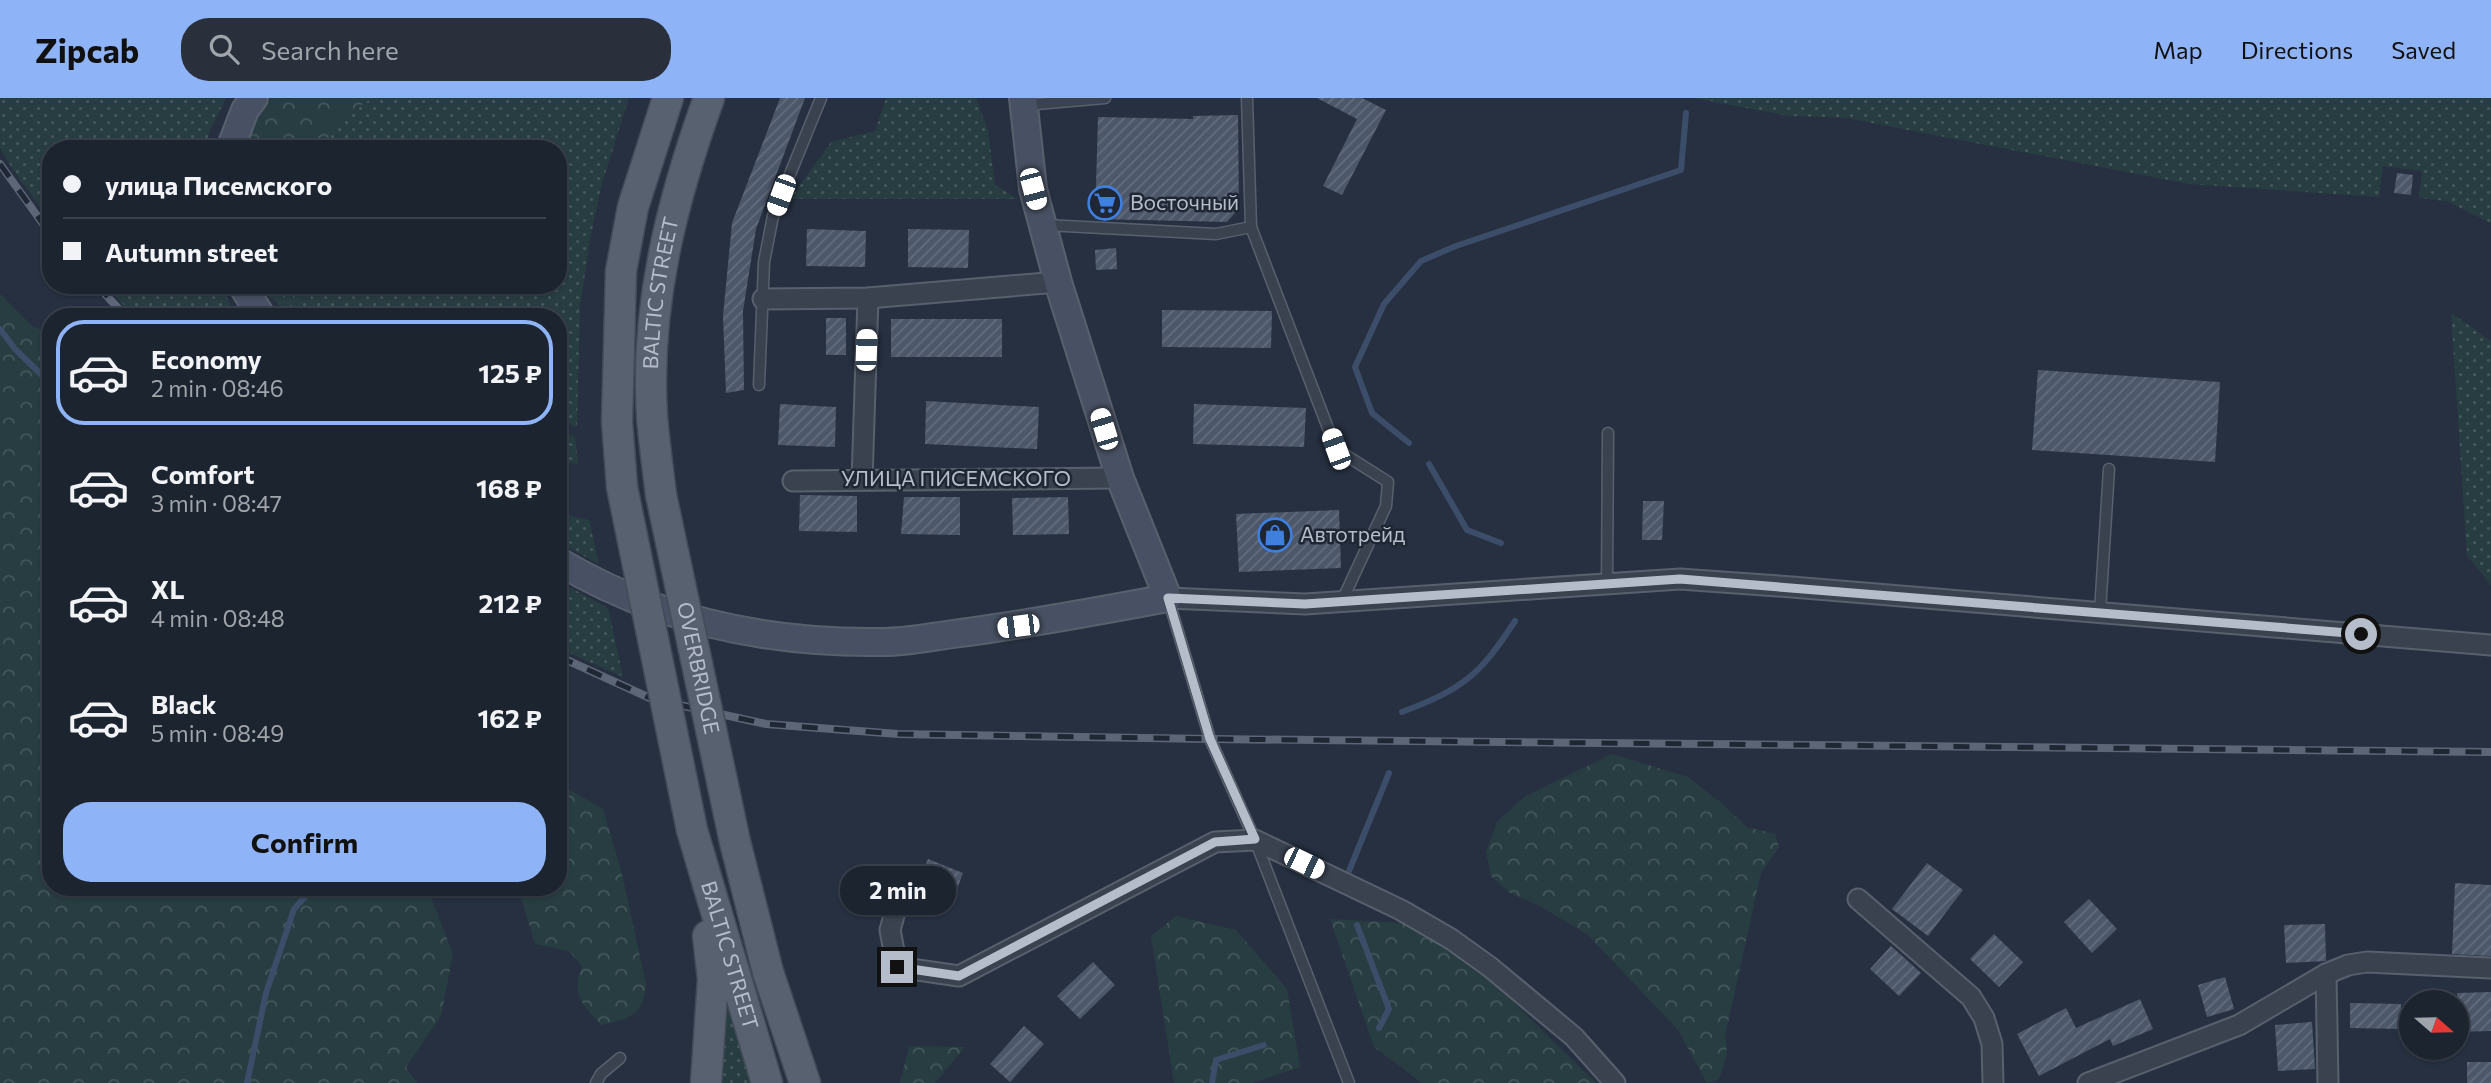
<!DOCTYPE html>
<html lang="en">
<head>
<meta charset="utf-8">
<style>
  :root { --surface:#1c2430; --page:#29303c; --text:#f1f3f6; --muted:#a0a4ab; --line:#3a414c; --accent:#8fb3f7 }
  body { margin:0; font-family:Commissioner,sans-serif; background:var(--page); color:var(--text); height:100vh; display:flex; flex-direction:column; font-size:26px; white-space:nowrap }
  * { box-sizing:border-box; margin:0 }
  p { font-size:23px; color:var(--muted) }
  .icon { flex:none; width:38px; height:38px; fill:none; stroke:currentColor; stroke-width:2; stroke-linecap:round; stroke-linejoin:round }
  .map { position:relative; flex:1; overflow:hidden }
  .side { position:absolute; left:42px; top:210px; width:525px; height:588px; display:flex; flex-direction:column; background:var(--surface); border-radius:28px; box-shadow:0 2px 5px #0004,0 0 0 2px var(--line) }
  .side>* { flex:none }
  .top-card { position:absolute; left:42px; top:42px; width:525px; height:154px; border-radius:28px; box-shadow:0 2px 5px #0004,0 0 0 2px var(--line); display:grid; align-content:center; height:154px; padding:0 21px; background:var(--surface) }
  .needle { width:46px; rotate:110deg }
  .controls { position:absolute; left:2399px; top:892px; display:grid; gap:14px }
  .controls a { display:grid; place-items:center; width:70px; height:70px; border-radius:50%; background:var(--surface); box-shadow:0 2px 5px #0004,0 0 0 2px var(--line); font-size:35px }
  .end { position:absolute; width:32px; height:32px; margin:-16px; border:9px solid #b6bdca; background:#111; box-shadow:0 0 0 4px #111 }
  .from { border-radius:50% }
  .bubble { position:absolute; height:49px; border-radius:24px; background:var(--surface); box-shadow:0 2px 5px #0004,0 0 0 2px var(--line); font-size:23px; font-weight:700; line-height:49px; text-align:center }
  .car { position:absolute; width:21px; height:42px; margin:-21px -10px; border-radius:9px; box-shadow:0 0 5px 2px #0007; background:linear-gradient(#fff 24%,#345 0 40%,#fff 0 76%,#345 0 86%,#fff 0) }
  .top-card b { display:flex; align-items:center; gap:24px; height:66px; font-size:26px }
  .top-card b+b { border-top:2px solid var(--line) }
  .top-card i { width:18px; height:18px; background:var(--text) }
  ul { padding:12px 0 0; list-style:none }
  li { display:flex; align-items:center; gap:21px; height:105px; margin:0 14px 10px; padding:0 7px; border:4px solid transparent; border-radius:28px }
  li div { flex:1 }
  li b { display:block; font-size:26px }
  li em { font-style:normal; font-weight:700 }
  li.selected { border-color:var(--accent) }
  li>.icon { width:63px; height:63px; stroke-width:1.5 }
  .primary-button { display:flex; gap:14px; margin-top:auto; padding:14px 21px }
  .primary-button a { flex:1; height:80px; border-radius:28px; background:var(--accent); color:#111; font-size:28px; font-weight:700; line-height:80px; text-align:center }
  header { display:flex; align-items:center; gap:42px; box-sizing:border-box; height:98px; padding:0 35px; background:var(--accent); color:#111 }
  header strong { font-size:33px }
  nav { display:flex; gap:38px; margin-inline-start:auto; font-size:24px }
  .search { width:490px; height:63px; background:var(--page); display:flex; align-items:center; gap:18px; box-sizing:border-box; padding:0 24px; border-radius:28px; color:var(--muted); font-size:26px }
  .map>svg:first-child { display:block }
  .grass { fill:url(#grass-dots) }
  .forest { fill:url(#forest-crowns) }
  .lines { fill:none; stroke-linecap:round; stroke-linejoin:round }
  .stream { stroke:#3c4d69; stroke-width:6 }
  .building { fill:url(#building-hatch) }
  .lane-casing { stroke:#58606d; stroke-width:13 }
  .street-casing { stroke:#58606d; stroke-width:23 }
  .secondary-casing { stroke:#58606d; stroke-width:30 }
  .primary-casing { stroke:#434b59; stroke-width:33 }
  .lane { stroke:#3a4250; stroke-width:10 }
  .street { stroke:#3a4250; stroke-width:19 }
  .secondary { stroke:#485163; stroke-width:26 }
  .primary { stroke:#586170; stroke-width:30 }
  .rail-casing { stroke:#5c6677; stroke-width:8 }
  .rail { stroke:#1f2735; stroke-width:5; stroke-dasharray:16; stroke-linecap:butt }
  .primary-bridge-casing { stroke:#434b59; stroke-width:33; stroke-linecap:butt }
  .primary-bridge { stroke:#586170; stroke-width:30 }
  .route { stroke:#b6bdca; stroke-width:9 }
  .labels { text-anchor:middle; stroke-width:5; stroke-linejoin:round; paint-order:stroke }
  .poi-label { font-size:21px; fill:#b6bdca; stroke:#1f2735; text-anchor:start }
  .street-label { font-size:21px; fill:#b6bdca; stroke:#1f2735 }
</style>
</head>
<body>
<header>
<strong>Zipcab</strong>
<div class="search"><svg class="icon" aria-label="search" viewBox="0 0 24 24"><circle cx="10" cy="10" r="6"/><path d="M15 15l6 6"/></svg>Search here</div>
<nav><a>Map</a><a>Directions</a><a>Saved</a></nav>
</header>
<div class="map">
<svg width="2491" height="985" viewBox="0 0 2491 985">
  <defs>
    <pattern id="grass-dots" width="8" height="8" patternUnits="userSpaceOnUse" patternTransform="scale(1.75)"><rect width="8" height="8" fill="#283d41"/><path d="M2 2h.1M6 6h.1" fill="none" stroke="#45575b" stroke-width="1.8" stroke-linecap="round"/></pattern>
    <pattern id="forest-crowns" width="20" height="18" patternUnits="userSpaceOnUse" patternTransform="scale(1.75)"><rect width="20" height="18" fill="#283d41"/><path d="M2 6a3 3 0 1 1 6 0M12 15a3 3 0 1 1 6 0" fill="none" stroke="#45575b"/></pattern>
    <pattern id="building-hatch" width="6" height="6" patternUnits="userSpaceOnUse" patternTransform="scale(1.75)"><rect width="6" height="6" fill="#4c5769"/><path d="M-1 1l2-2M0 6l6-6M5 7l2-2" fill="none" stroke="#646d7d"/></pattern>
  </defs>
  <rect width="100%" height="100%" fill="#263040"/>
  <g class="grass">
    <path d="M0 0H226L209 34 207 51H51V123L13 72 0 50Z"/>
    <path d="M371 0H629L601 89 590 142 580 209 577 328 573 329 558 314V219H284L276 202 284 209 311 200 306 187H558V51H327L329 36 337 20C346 18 364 6 371 0Z"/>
    <path d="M886 0H976L988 32 995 87 1018 101H790L831 44 875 33Z"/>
    <path d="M1694 0H2491V125L2446 103 2419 100 2422 73 2383 68 2379 99 2189 86 1846 20 1789 18Z"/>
    <path d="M106 187H221L236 219H134Z"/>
    <path d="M2451 215 2491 243V487L2467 458Z"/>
    <path d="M558 330 575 339 578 366 558 364Z"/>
    <path d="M558 415 589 422 599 466 558 444Z"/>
    <path d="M558 483 608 510 623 579 558 550Z"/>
    <path d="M724 890 760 985H705Z"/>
  </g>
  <g class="forest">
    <path d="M271 0H371C364 6 346 18 337 21L329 36 327 51H245L257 23Z"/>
    <path d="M261 187H306L311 200 284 209 267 197Z"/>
    <path d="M0 196 31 227 51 238V789H427L453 856 441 918 406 969 417 985H0Z"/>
    <path d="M1612 656 1688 679 1725 708 1747 729 1775 736 1779 749 1761 775 1725 938 1727 957 1719 981 1707 985 1678 932 1588 837 1540 808 1510 795 1491 778 1486 754 1497 724 1524 699Z"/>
    <path d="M558 685 603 711 621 772 646 886C643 919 630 920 601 927 583 907 570 896 582 868L569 853 535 846 518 789H558Z"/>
    <path d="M1176 818 1236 832 1287 891 1300 969 1252 985H1174L1151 838Z"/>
    <path d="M1330 821 1404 825 1486 877 1596 985H1422L1374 949Z"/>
    <path d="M909 948 965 949 935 985H900Z"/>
  </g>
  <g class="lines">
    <g class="stream">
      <path d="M0 231 15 251 51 286"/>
      <path d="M1409 345 1372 315 1355 269 1384 206 1421 163 1456 148 1681 72 1686 15"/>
      <path d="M1429 366 1467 432 1501 445"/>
      <path d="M1402 614C1463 591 1480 577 1515 523"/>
      <path d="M1349 773 1389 675"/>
      <path d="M1357 827 1389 911 1379 930"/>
      <path d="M247 985 266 895 294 811 314 789"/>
      <path d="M1212 985 1216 962 1264 947"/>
    </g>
  </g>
  <g class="building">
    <path d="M780 0H805L756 131 743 213 744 292 726 295 723 218 732 125Z"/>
    <path d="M1317 0H1362L1386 12 1342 97 1323 88 1357 21Z"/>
    <path d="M1238 17 1239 110 1227 124 1095 121 1098 19 1193 21V18Z"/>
    <path d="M2397 75 2413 77 2411 97 2394 95Z"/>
    <path d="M807 131 866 133 865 169 806 168Z"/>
    <path d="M908 131 969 132 968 170 908 169Z"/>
    <path d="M1116 150 1117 171 1096 172 1095 152Z"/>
    <path d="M1162 212 1272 213 1271 250 1162 249Z"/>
    <rect x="826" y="220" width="20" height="37"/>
    <rect x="891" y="221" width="111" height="38"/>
    <path d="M2038 272 2220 284 2215 364 2032 352Z"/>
    <path d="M926 303 1039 309 1037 351 925 346Z"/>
    <path d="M780 306 836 309 835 349 778 347Z"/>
    <path d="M1194 306 1306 310 1304 349 1193 346Z"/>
    <path d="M800 397 857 398V434L799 433Z"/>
    <path d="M904 399H960V437L901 436Z"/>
    <path d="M1068 399 1069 436 1013 437 1012 400Z"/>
    <path d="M1643 403H1664L1662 442H1642Z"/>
    <path d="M1339 412 1341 470 1239 474 1236 416Z"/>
    <path d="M928 761 963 775 950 810 914 797Z"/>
    <path d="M1927 765 1963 792 1928 838 1892 811Z"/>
    <path d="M2455 785 2491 787V858L2452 856Z"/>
    <path d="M2089 801 2117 831 2092 855 2064 824Z"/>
    <path d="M2325 826 2326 863 2286 865 2284 827Z"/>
    <path d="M1994 836 2023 864 1999 889 1970 861Z"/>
    <path d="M1891 848 1921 875 1899 898 1870 871Z"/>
    <path d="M1093 864 1115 887 1080 921 1057 898Z"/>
    <path d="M2225 879 2234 911 2207 919 2198 887Z"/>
    <path d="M2491 894V933L2457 934V895Z"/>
    <path d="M2140 901 2153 931 2113 948 2110 941 2039 978 2017 936 2066 910 2076 930Z"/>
    <path d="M2350 905 2401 906V931L2350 930Z"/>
    <path d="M2312 924 2315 971 2278 973 2275 927Z"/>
    <path d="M1024 928 1044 946 1010 984 990 966Z"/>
    <rect x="2467" y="964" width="24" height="21"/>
  </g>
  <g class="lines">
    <defs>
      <g id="lane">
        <path d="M1247 0 1251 129 1336 351 1388 384 1386 408 1341 505"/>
        <path d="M1025 7 1105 0"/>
        <path d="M1046 127 1216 136 1251 129"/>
        <path d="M759 287 764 164 773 118 821 0"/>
        <path d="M1607 485 1608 335"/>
        <path d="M1168 500 1210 641 1255 742 1349 985"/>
        <path d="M2100 514 2109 371"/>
        <path d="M596 985 601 976 620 960"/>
      </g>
      <g id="street">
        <path d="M763 201 868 200 1058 184"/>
        <path d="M862 382 868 200"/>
        <path d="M793 383 1120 380"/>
        <path d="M1168 500 1305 506 1680 481 1792 489 2491 547"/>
        <path d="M902 789 890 832 897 869 959 878 1215 744 1255 742 1401 812 1451 841 1490 869 1574 939 1615 985"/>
        <path d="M1858 801 1971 899 1984 920 1992 946 1993 985"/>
        <path d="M2326 876 2328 985"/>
        <path d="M2088 985 2239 927 2326 876 2348 867 2367 864 2491 870"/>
      </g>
      <g id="secondary">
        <path d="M230 51 245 12 254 0"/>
        <path d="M242 187 262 219"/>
        <path d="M558 463C658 523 769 546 884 544 907 544 930 539 953 536 1025 527 1097 513 1168 500L1120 380 1058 184 1033 91 1023 0"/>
      </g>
      <g id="primary">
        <path d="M622 389 617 324 621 173 633 109 668 0"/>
        <path id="s1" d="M661 397C658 371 654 344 652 318 645 208 672 102 709 0"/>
        <path id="s2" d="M692 732 767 985"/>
        <path d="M735 744 768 874 805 985"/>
        <path d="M706 985 713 881 708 838"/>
      </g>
    </defs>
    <use href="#lane" class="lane-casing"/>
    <use href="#street" class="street-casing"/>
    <use href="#secondary" class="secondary-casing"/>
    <use href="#primary" class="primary-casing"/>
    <use href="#lane" class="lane"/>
    <use href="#street" class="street"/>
    <use href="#secondary" class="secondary"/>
    <use href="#primary" class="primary"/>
    <defs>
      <g id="rail">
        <path d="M0 66 51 137"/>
        <path d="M97 187 126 219"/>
        <path d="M558 558 652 601 766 626 898 636 1210 641 2491 654"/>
      </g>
    </defs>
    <use href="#rail" class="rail-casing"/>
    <use href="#rail" class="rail"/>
    <defs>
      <g id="primary-bridge">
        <path d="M622 389 692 732"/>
        <path id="s3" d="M661 397 735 744"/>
      </g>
    </defs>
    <use href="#primary-bridge" class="primary-bridge-casing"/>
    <use href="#primary-bridge" class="primary-bridge"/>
  </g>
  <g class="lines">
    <path class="route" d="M897 869 959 878 1215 744 1255 741 1210 641 1168 500 1305 506 1680 481 2361 536"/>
  </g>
  <defs>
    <symbol id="supermarket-ring" viewBox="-11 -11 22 22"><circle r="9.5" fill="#1f2735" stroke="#3f7fe0" stroke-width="1.5"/><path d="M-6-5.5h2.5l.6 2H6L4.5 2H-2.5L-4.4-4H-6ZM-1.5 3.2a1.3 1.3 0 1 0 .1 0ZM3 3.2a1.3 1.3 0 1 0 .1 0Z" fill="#3f7fe0"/></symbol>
    <symbol id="shop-ring" viewBox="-11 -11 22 22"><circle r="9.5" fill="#1f2735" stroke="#3f7fe0" stroke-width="1.5"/><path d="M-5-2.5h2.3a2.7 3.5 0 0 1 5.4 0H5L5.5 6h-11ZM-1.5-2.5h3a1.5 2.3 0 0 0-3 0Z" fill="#3f7fe0"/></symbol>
  </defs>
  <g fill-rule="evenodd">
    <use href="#supermarket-ring" x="1086" y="86" width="38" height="38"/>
    <use href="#shop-ring" x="1256" y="418" width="38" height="38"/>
  </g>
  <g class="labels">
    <g class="poi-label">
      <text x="1130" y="112">Восточный</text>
      <text x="1300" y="444">Автотрейд</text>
    </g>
    <g class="street-label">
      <text dy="7" stroke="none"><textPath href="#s1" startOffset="203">BALTIC STREET</textPath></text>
      <text x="956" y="388">УЛИЦА ПИСЕМСКОГО</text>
      <text dy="7" stroke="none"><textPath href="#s3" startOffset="177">OVERBRIDGE</textPath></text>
      <text dy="7" stroke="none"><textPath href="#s2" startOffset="131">BALTIC STREET</textPath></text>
    </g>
  </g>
</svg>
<div class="controls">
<a><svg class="needle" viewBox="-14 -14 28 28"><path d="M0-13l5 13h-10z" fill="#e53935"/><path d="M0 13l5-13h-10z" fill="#a0a4ab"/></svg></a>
</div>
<i class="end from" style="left:2361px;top:536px"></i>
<i class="end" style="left:897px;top:869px"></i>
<div class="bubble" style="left:840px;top:768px;width:116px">2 min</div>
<i class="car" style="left:1033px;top:91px;rotate:165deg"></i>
<i class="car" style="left:781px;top:97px;rotate:200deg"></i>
<i class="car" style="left:866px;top:252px;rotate:2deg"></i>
<i class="car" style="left:1104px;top:331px;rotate:343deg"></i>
<i class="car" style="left:1336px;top:351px;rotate:340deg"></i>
<i class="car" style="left:1018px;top:528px;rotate:263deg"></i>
<i class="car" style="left:1304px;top:765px;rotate:116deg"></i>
<div class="top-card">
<b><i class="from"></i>улица Писемского</b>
<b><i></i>Autumn street</b>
</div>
<section class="side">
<ul>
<li class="selected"><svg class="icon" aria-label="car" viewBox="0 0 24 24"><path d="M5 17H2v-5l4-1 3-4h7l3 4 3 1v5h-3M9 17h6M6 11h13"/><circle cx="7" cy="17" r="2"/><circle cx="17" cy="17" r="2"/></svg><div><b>Economy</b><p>2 min · 08:46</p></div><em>125 ₽</em></li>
<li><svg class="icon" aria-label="car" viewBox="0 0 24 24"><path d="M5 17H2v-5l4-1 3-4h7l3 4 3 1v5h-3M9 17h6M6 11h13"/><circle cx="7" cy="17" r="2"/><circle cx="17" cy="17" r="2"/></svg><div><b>Comfort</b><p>3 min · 08:47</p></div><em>168 ₽</em></li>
<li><svg class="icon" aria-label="car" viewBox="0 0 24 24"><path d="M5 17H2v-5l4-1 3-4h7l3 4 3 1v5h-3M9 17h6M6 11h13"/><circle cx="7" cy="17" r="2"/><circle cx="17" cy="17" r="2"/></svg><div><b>XL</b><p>4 min · 08:48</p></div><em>212 ₽</em></li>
<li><svg class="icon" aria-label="car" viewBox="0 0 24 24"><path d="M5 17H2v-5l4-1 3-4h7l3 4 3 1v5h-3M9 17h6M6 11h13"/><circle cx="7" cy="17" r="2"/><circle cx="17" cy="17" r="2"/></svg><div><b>Black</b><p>5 min · 08:49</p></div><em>162 ₽</em></li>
</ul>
<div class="primary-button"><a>Confirm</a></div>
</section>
</div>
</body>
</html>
